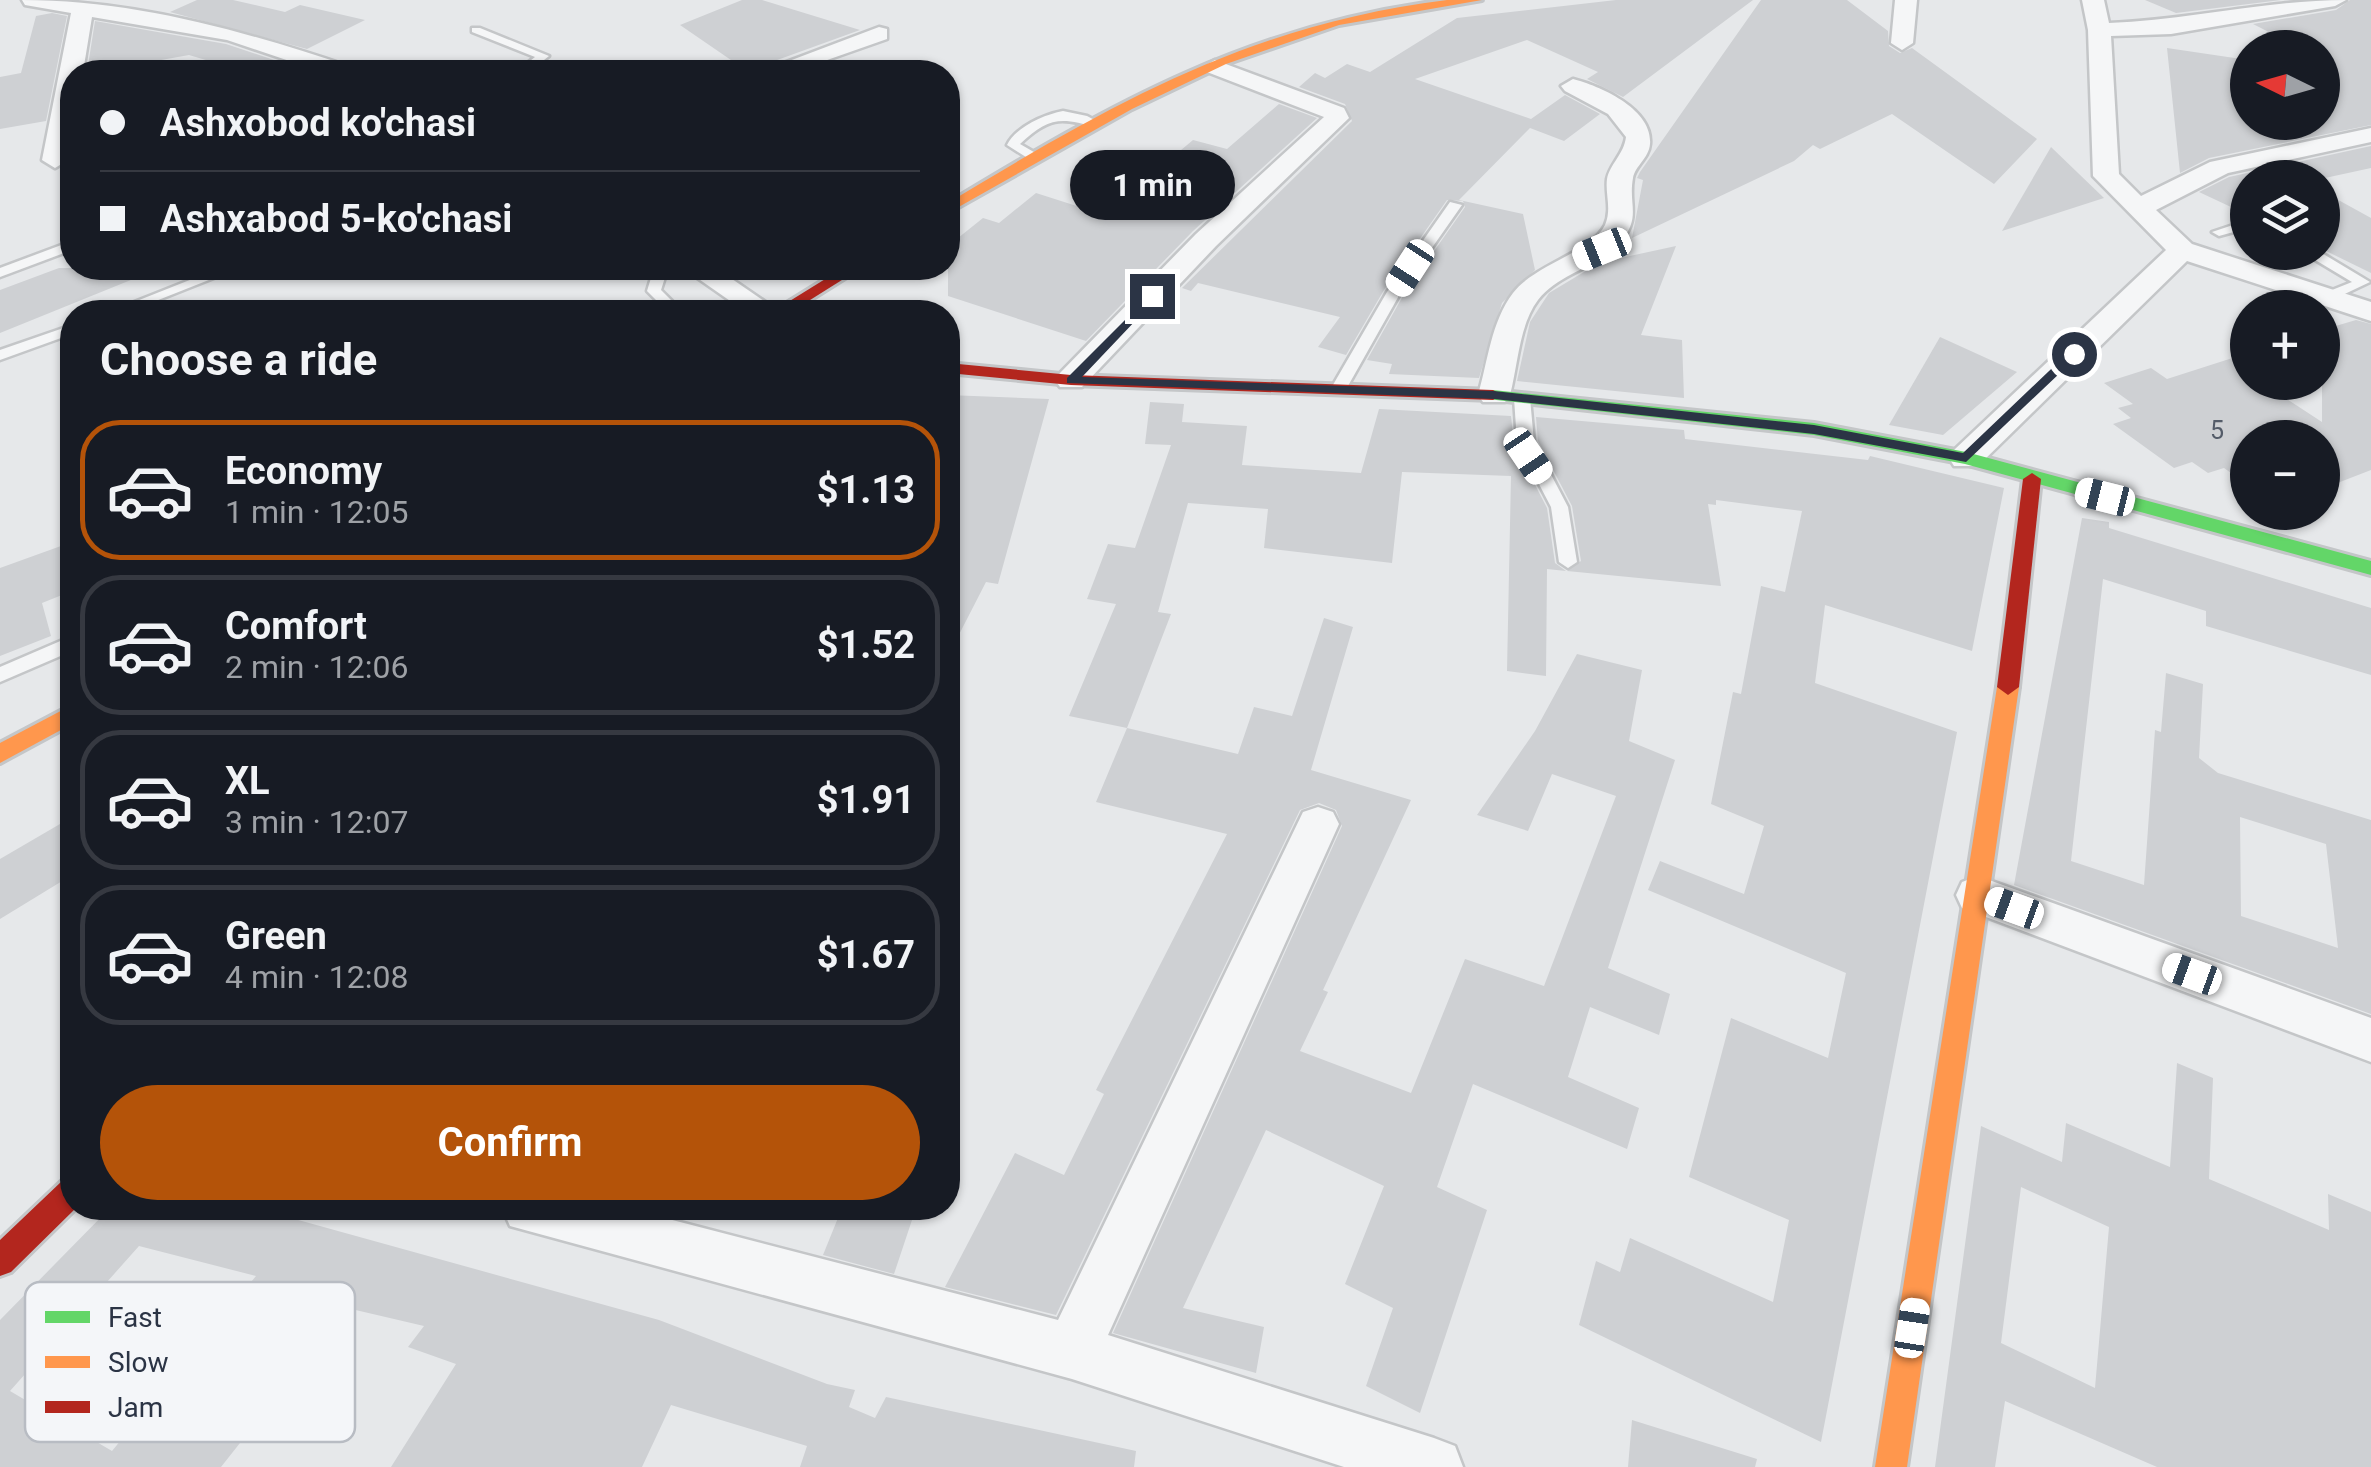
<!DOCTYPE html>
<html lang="en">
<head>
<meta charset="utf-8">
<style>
  :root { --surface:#171b24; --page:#20242c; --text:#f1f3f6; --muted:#9ea1a6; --line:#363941; --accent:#b45309 }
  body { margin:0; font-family:Roboto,sans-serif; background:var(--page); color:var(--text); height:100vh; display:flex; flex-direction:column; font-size:38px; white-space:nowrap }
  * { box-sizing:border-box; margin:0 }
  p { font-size:32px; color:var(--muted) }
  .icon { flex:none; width:55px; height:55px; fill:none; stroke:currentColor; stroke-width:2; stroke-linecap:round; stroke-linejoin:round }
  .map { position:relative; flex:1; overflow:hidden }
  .panel { position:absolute; left:60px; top:300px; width:900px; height:920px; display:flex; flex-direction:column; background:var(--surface); border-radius:40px; box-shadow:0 2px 8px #0004 }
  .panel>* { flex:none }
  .guide { position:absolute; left:60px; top:60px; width:900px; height:220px; border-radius:40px; box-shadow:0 2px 8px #0004; display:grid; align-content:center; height:220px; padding:0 40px; background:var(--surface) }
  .needle { width:65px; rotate:275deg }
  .buttons { position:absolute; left:2230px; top:30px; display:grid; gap:20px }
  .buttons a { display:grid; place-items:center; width:110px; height:110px; border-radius:50%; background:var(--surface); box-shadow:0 2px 8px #0004; font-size:50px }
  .end { position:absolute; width:45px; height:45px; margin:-22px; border:12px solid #2b3445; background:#fff; box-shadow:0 0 0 5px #fff }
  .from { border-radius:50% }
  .bubble { position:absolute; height:70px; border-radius:35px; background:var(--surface); box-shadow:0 2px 8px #0004; font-size:32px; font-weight:700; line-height:70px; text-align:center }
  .car { position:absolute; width:30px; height:60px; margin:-30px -15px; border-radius:12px; box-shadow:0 0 8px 2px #0007; background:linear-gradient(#fff 24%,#345 0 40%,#fff 0 76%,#345 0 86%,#fff 0) }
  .guide b { display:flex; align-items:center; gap:35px; height:95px; font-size:38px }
  .guide b+b { border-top:2px solid var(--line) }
  .guide i { width:25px; height:25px; background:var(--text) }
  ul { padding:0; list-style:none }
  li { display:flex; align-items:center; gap:30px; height:140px; margin:0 20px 15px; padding:0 20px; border:5px solid var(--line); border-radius:40px }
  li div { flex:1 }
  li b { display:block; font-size:38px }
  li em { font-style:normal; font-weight:700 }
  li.on { border-color:var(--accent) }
  li>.icon { width:90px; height:90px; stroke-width:1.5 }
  h2 { padding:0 40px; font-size:45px; line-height:120px }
  .action { display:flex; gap:20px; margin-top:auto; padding:20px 40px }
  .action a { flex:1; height:115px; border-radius:60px; background:var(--accent); color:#fff; font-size:40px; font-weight:700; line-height:115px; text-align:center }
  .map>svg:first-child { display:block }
  .building { fill:#ced0d3; fill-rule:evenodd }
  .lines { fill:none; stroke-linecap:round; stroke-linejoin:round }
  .lane-casing { stroke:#c4c6c8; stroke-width:5 }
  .street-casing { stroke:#c4c6c8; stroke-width:5 }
  .fast-casing { stroke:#c4c6c8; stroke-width:6 }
  .slow-casing { stroke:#c4c6c8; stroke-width:6 }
  .jam-casing { stroke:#c4c6c8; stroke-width:6 }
  .lane { fill:#f5f6f7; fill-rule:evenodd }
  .street { fill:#f5f6f7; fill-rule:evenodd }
  .fast { fill:#63d668; fill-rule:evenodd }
  .slow { fill:#ff974d; fill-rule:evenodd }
  .jam { fill:#b3261e; fill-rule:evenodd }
  .route { fill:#2b3445 }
  .labels { text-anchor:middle; stroke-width:9; stroke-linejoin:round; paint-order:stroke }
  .number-label { font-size:25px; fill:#545c69 }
  .key { fill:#f4f6f9; stroke:#b8bcc3; stroke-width:2.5 }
  .key-label { font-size:28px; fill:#2b3445 }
</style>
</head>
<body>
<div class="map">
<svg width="2371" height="1467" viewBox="0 0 2371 1467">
  <rect width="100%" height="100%" fill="#e6e8ea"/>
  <g class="building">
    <path d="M197 0H233L285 12 300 5 365 20 307 49 170 12Z"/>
    <path d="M742 0H762L860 30 747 71 680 25Z"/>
    <path d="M1616 0H1753L1623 97 1587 79 1598 72 1527 40 1415 79 1531 119 1565 95 1600 114 1564 141 1530 128 1459 200 1523 214 1535 270 1502 303 1479 378 1389 374 1392 364 1367 360 1404 294 1465 207 1463 201 1447 200 1384 290 1346 355 1318 347 1340 317 1198 283 1191 291 1182 288 1352 121 1345 104 1299 87 1315 73 1325 78 1347 64 1370 72 1457 18Z"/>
    <path d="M1761 0H1847L1888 31 1889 46 1900 53 1912 48 2037 139 1994 184 1892 114 1820 149 1813 145 1794 161 1632 238 1643 180 1637 178 1640 172Z"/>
    <path d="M2145 0H2281L2176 13Z"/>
    <path d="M2350 0H2371V125L2209 158 2180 173 2167 48 2248 60V122H2322V48H2300L2253 24 2336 10Z"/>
    <path d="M52 13 67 16 46 121 0 129V77L21 73 36 16Z"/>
    <path d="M95 21 226 44 280 62 246 72 189 55 128 66 127 72H87Z"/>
    <path d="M1279 104 1317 118 1193 231 1086 341 948 296V246L983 218 999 223 1036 193 1086 209 1143 161 1162 166 1193 140 1227 149Z"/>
    <path d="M2371 146V168L2325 178H2248V215L2199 192 2229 177Z"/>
    <path d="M2051 147 2104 198 2002 231Z"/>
    <path d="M2322 191 2371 218V273L2322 249Z"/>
    <path d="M1676 246 1641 335 1682 340 1684 398 1517 381 1530 322 1549 293 1614 254 1616 259Z"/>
    <path d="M59 268H158V269L0 333V290Z"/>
    <path d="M2356 320 2371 324V470L2322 489V438H2248V485L2224 468 2208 473 2192 462 2174 468 2113 424 2131 418 2118 408 2133 404 2104 383 2151 368 2167 379 2248 353V382H2261L2322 422V330Z"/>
    <path d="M1940 337 2017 372 1943 435 1889 425Z"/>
    <path d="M948 395 1049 399 998 584 986 582 948 656Z"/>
    <path d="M1150 402 1184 404 1182 422 1247 426 1242 465 1361 473 1379 409 1511 416 1514 444 1547 508 1555 563 1566 571 1547 569 1546 676 1507 671 1511 476 1402 472 1392 563 1264 548 1268 509 1188 503 1158 612 1171 614 1127 728 1069 716 1116 604 1087 599 1108 544 1135 548 1171 445 1145 444Z"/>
    <path d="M1536 417 1684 430 1685 439 1868 460 1870 456 2004 488 1972 651 1825 605 1815 683 1957 732 1821 1442 1579 1325 1596 1261 1620 1272 1630 1238 1773 1302 1789 1220 1689 1177 1731 1018 1828 1058 1846 973 1648 890 1660 861 1744 894 1764 826 1711 804 1733 692 1741 694 1761 586 1785 592 1802 511 1716 500V505L1708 504 1721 586 1567 571 1581 561 1572 506 1538 441Z"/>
    <path d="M2082 518 2109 522V528L2371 608V675L2206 626V611L2103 579 2071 861 2144 885 2155 730 2161 732 2166 673 2203 684 2199 758 2218 773 2371 820V1014L2014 885ZM2240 817 2326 844 2338 948 2241 916Z"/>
    <path d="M72 542V591L42 603 51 636 0 656V568Z"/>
    <path d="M1324 618 1353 627 1311 770 1411 800 1323 990 1328 992 1300 1051 1411 1093 1465 959 1544 986 1616 796 1552 774 1528 831 1477 815 1535 731 1577 654 1642 670 1629 741 1675 760 1608 968 1670 994 1659 1035 1590 1007 1568 1077 1639 1108 1627 1149 1473 1084 1437 1187 1487 1210 1420 1413 1366 1386 1393 1308 1345 1284 1384 1186 1266 1130 1183 1308 1264 1327 1256 1373 1113 1333 1342 826 1336 810 1319 803 1300 810 1056 1315 945 1287 1015 1153 1064 1175 1104 1094 1096 1090 1227 834 1096 802 1127 728 1238 754 1254 707 1292 716Z"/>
    <path d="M72 817V875L0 919V859Z"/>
    <path d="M2177 1063 2213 1078 2209 1179 2329 1230 2328 1194 2371 1212V1467H2157L2005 1401 1995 1467H1935L1981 1126 2062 1162 2066 1123 2170 1167ZM2021 1187 2109 1227 2095 1388 2001 1343Z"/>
    <path d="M110 1208H255L659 1320 827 1384 855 1390 849 1407 875 1418 886 1397 1136 1451 1134 1467H800L807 1446 671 1405 642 1467H391L456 1364 408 1347 424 1326 347 1308 221 1467H0V1320ZM139 1246 256 1276 112 1451 10 1391Z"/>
    <path d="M842 1208H916L894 1274 823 1255Z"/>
    <path d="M1632 1420 1757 1459 1755 1467H1628Z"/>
  </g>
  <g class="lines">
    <defs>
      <g id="lane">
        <path d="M472 28H480L549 56 529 72H516L535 57 472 32Z"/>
        <path d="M799 60H807L825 72H812L799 64Z"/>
        <path d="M1063 111 1087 116 1102 124 1096 128C1061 116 1047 118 1020 144L1039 155V161L1034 162 1007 145C1016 127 1043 115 1063 111Z"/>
        <path d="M1450 202 1462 205 1401 292 1344 393H1332L1330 390 1387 292Z"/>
        <path d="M2248 220V228L2219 236 2212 232Z"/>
        <path d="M72 241V250L0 277V268Z"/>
        <path d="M2302 252H2320L2370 282 2332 300H2322V294L2352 282Z"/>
        <path d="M220 268H239L128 312H109Z"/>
        <path d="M654 268H668L661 290 683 312H668L647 291Z"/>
        <path d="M72 325V334L0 360V350Z"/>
        <path d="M1522 393 1530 398 1534 442 1568 507 1577 562 1568 568 1559 562 1551 507 1517 442 1514 398Z"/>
        <path d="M72 636V651L0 682V667Z"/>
      </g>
      <g id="street">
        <path d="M22 0C135 0 244 31 351 67L355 72H322L227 40 92 17 83 72H72L68 160 55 168 42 160 71 13 25 5Z"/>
        <path d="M1895 0H1917L1913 43 1902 50 1891 43Z"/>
        <path d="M2082 0H2104L2109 23C2189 20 2266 0 2346 0L2335 6 2171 34 2111 36 2119 174 2141 196 2210 162 2371 128V142L2228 173 2156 210 2192 244 2371 302V321L2187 261 1978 466H1954L1949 458 1954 450 2166 250 2093 176 2088 30Z"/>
        <path d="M879 27 887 29V39L793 72H760Z"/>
        <path d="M1215 60 1344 108 1349 118 1216 246 1082 387H1060L1055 380 1060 373 1196 234 1324 117 1207 72 1203 67Z"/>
        <path d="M1573 79C1600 86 1653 109 1650 144 1649 158 1635 166 1633 178 1628 206 1642 216 1620 243 1598 268 1560 272 1538 300 1519 325 1518 365 1510 395L1505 402H1483L1478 395C1488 361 1491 322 1513 293 1535 264 1592 252 1605 225 1612 209 1605 194 1607 179 1610 164 1624 154 1626 137L1608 114 1565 91 1561 86Z"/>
        <path d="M683 268H716L780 312H746Z"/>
        <path d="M1318 807 1333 812 1339 824 1108 1335 1434 1438 1455 1446 1463 1467H1344L1072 1379 510 1226 502 1208H626L1058 1320 1303 812Z"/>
        <path d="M1978 876 2371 1018V1062L1962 908 1956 895 1962 882Z"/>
      </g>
      <path id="fast" d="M1493 390 1814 423 1966 452 2371 561V575L1965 464 1814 435 1487 399V391Z"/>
      <g id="slow">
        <path d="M1447 0H1482L1339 25 1226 64 1132 109 948 213V203C1113 103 1252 24 1447 0Z"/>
        <path d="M2008 679 2019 687 1907 1467H1875L1997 687Z"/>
        <path d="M72 705V724L0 763V743Z"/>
      </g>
      <g id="jam">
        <path d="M843 268H861L791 312H772Z"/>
        <path d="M948 363 1071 375 1493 390 1502 395 1493 400 1071 385 948 373Z"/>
        <path d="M2032 473 2041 479 2019 687 2008 695 1997 687 2023 479Z"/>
        <path d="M72 1177V1208H76L11 1272 0 1276V1240L62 1181Z"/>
      </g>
    </defs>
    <use href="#lane" class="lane-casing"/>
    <use href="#street" class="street-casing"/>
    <use href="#fast" class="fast-casing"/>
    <use href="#slow" class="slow-casing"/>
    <use href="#jam" class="jam-casing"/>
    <use href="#lane" class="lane"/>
    <use href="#street" class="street"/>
    <use href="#fast" class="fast"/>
    <use href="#slow" class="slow"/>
    <use href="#jam" class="jam"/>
  </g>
  <path class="route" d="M1152 293 1156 299 1082 377 1494 391 1814 425 1963 453 2070 351 2080 354 1966 462 1814 434 1494 399 1067 383V378Z"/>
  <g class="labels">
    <g class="number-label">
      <text x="2217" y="439">5</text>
    </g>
  </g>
  <rect x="25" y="1282" width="330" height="160" rx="15" class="key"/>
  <rect x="45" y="1311" width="45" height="12" fill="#63d668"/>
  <rect x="45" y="1356" width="45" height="12" fill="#ff974d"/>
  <rect x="45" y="1401" width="45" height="12" fill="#b3261e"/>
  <g class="key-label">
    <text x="108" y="1327">Fast</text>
    <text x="108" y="1372">Slow</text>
    <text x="108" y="1417">Jam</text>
  </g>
</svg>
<div class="buttons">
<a><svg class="needle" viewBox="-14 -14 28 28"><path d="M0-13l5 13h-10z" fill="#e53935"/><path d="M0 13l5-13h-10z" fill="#9ea1a6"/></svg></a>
<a><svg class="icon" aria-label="layers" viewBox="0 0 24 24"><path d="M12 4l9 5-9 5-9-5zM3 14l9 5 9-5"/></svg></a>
<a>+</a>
<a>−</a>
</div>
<i class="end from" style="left:2074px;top:354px"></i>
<i class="end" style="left:1152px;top:296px"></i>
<div class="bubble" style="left:1070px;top:150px;width:165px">1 min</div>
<i class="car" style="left:1602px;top:249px;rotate:248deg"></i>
<i class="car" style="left:1410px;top:268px;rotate:213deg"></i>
<i class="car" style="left:1528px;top:456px;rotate:146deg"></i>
<i class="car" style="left:2105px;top:497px;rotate:284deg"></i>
<i class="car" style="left:2014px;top:908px;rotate:290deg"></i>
<i class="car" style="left:2192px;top:974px;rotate:290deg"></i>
<i class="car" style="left:1912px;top:1328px;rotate:9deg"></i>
<div class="guide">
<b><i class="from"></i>Ashxobod ko'chasi</b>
<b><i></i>Ashxabod 5-ko'chasi</b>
</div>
<section class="panel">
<h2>Choose a ride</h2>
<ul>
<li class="on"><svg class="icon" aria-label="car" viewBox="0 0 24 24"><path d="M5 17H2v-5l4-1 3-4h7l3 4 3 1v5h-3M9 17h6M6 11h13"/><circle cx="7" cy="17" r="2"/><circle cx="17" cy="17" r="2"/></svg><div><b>Economy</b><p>1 min · 12:05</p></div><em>$1.13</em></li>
<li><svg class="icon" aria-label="car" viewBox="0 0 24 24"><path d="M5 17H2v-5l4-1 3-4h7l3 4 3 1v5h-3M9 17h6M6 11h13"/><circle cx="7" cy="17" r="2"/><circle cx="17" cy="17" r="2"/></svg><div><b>Comfort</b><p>2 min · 12:06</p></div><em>$1.52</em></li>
<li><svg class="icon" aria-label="car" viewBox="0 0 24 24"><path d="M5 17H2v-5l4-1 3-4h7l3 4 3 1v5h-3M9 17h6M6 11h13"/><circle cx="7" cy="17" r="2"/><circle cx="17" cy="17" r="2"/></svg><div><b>XL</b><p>3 min · 12:07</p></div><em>$1.91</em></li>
<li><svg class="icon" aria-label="car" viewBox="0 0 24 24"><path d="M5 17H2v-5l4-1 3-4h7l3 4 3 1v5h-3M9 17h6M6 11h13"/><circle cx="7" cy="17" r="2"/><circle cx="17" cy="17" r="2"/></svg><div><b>Green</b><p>4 min · 12:08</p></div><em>$1.67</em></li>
</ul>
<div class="action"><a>Confirm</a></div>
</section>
</div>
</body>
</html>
